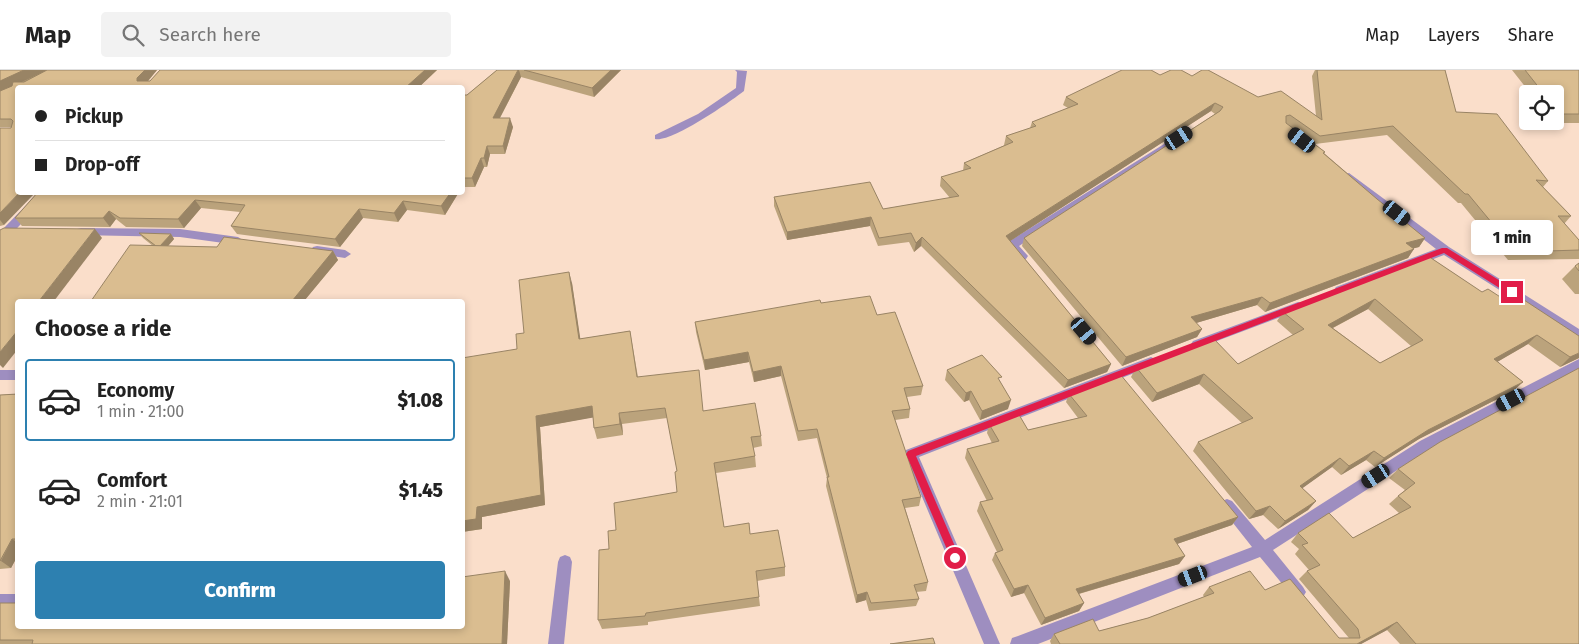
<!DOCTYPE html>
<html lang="en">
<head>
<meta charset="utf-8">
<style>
  :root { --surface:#fff; --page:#f2f2f2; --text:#222; --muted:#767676; --line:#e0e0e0; --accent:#2d80b0 }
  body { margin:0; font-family:"Fira Sans",sans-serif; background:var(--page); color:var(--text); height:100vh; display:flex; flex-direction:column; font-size:19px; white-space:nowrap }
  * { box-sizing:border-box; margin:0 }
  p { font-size:16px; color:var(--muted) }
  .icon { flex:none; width:28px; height:28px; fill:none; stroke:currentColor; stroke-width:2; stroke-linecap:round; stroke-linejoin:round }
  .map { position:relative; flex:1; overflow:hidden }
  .sheet { position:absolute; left:15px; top:229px; width:450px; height:330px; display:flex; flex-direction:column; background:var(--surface); border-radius:5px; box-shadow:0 2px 8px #0003 }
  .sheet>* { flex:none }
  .top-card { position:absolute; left:15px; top:15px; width:450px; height:110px; border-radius:5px; box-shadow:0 2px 8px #0003; display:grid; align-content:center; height:110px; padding:0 20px; background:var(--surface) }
  .controls { position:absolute; left:1519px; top:15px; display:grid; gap:10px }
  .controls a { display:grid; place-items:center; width:45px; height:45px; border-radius:5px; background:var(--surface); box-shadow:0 2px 8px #0003; font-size:25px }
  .end { position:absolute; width:22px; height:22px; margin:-11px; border:6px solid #e11d48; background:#fff; box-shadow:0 0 0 2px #fff }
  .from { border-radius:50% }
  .bubble { position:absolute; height:35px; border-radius:5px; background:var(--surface); box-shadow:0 2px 8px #0003; font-size:16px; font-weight:800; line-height:35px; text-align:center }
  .car { position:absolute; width:15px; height:30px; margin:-15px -8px; border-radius:6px; box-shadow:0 0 4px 1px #0007; background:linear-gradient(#222 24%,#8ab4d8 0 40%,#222 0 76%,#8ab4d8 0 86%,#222 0) }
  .top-card b { display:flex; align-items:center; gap:18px; height:48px; font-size:19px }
  .top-card b+b { border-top:1px solid var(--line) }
  .top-card i { width:12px; height:12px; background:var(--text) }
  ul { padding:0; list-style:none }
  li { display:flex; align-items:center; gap:15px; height:82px; margin:0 10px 8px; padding:0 10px; border:2px solid transparent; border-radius:5px }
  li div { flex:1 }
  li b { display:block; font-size:19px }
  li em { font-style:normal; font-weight:800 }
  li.active { border-color:var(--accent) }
  li>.icon { width:45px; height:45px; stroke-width:1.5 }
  h2 { padding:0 20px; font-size:22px; line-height:60px }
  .action { display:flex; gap:10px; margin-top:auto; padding:10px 20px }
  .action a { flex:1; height:58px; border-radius:5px; background:var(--accent); color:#fff; font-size:20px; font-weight:800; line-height:58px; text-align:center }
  header { display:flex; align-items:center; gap:30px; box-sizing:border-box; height:70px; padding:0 25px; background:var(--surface); border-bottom:1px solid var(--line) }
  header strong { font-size:24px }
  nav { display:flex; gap:28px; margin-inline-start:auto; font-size:18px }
  .search { width:350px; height:45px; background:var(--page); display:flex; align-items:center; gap:12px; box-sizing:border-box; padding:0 18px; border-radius:5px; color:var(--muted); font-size:19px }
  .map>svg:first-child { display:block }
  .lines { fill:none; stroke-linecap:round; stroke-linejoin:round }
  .minor { fill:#9e8ec0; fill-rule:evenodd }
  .wall { fill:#bba37c; fill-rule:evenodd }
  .shaded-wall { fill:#998465 }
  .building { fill:#dabd90; stroke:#998465; fill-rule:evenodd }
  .route { fill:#e11d48 }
</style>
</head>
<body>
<header>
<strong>Map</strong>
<div class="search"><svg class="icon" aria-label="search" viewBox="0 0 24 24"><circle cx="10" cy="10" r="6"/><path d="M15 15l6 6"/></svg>Search here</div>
<nav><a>Map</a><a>Layers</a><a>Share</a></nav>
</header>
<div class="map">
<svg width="1579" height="574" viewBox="0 0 1579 574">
  <rect width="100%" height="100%" fill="#fadeca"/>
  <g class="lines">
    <g class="minor">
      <path d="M735 0 747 1 744 21C730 32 671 73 655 69V65L698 44 736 18 737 2Z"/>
      <path d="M1172 69 1177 72 1176 74 1019 176 1028 186 1026 189H1018L1006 175 1008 172Z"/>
      <path d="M1349 103 1449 177 1579 259V270L1444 185 1344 223H1336L1334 220 1336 217 1436 179 1345 108 1344 106 1345 104Z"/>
      <path d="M39 122H51L4 172 0 173V162Z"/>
      <path d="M81 158 180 159 238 167 244 171 238 175 180 167 77 165 76 162 77 159Z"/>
      <path d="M317 176 345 180 351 184 345 188 313 183 311 180 313 177Z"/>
      <path d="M1298 232 1302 233 1304 236 1302 239 1201 277H1193L1191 274 1193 271Z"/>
      <path d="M1151 287 1155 289 1157 292 1155 295 919 387 1000 574H984L904 384 906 380Z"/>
      <path d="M1579 289V300L1430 379 1273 480 1303 517 1306 522 1303 527 1298 529 1293 527 1260 487 1038 574H1010L1012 568 1018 566 1252 477 1222 439 1220 435 1222 431 1227 429 1232 431 1265 470 1420 371Z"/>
      <rect x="0" y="300" width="18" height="10"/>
      <path d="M565 485 570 487 572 492 564 574H548L558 492 560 487Z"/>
      <rect x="0" y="524" width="18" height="14"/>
    </g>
  </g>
  <g class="wall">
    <path d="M0 0H157L148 11H150L160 0H437L418 18H18L4 155 0 156V58H11V57H0Z"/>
    <path d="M497 0H621L594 27 521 7 500 48 513 57 505 84H490L487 97H484L475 117H463L462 118V25H467Z"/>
    <path d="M1315 0H1445L1456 42 1548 111 1543 117 1571 146 1564 154 1579 170V189L1508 190 1461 133H1458L1387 65 1315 74 1325 82 1324 83 1377 129 1425 168 1419 177 1414 178 1408 188 1265 242 1257 235 1196 253 1202 259 1197 267 1122 296 1022 176 1024 168 1215 44 1211 41 1010 171 1111 294 1107 302 1064 318 921 176 914 182 909 172 878 176 870 156 787 170 774 136V127L883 139 950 128 940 116 941 107 963 101 964 93 1005 75H1004L1006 66 1030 58 1032 52 1068 38 1063 35 1066 27 1160 5 1192 6 1316 46 1312 6Z"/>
    <path d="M1512 0H1579V53H1554L1553 51H1555V24H1531Z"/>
    <path d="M38 122H459L445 145 407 140 398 152 363 148 340 177 237 164 231 156 240 142 201 138 184 158 126 157 116 149 110 157 22 156 15 148Z"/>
    <path d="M139 163 171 164 174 169 168 176 333 181 338 190 304 231H91L153 176 143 168Z"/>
    <path d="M1428 186 1579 288 1560 297 1528 274 1497 292 1523 312 1513 321 1419 369 1375 397 1366 390 1341 405 1332 397 1302 418 1316 431 1308 440 1278 459 1263 445 1249 449 1193 381 1198 372 1242 353 1199 314 1152 332 1131 307 1136 297 1238 294 1293 265 1277 251 1283 242ZM1368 239 1411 276 1380 293 1333 258Z"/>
    <path d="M1579 193V224H1575L1562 209 1575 196Z"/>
    <path d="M572 213 580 269 630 261 638 307 704 341 761 366 762 376 753 378 755 386 756 397 716 403 724 457 750 464 785 497V506L757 511 760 536 648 552V555L602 559 598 550 609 479 616 460 677 422V401L667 348 622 354 623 365 597 369 594 358 593 347 540 357 545 435 482 447V459L462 462 517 279 524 263Z"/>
    <path d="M821 233 877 245 923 316 921 325 907 327 910 339 909 348 895 350 921 427 919 436 905 438 928 512 926 521 916 522 919 529 916 536 869 541 866 530 856 533 826 416 827 408 817 368 798 371 781 306 754 312 749 292 705 300 696 262 695 252Z"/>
    <path d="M1579 298V574H1400L1387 560 1361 574H1051L1050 571 1054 564 1099 561 1148 548 1204 527 1203 525 1209 517 1265 520 1339 568H1349L1299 509 1307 501 1309 500 1295 484 1299 479 1291 472 1298 463 1353 468 1399 443 1389 434 1398 426 1405 420 1389 408 1398 399Z"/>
    <path d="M947 300 1000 311 1008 339 980 350 969 330 964 332 945 310Z"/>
    <path d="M18 324V485L11 498 0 499V325Z"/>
    <path d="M1069 324 1238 447 1232 455 1177 474 1185 486 1179 494 1079 524 1084 533 1079 541 1041 555 1024 523 1011 527 992 490 995 483 997 482 977 441 980 432 987 431 965 388 967 379 992 373 987 363 989 354 1028 360 1078 348 1066 332Z"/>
    <path d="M510 511 507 574H0V533L18 556H462Z"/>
  </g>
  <g class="shaded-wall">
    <path d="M24 0H48L0 22V11Z"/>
    <path d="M145 0H157L143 17 137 11V8Z"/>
    <path d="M425 0H437L418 18H405Z"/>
    <path d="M518 0H519L521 7 495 57 493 48Z"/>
    <path d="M611 0H621L594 27 592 18Z"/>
    <path d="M1215 33 1211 41 1004 175 1006 166Z"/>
    <path d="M510 48 513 57 505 84 503 76Z"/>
    <path d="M487 76 490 84 487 97 484 88Z"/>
    <path d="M481 88 484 97 475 117 472 108Z"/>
    <path d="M20 122H36L4 155 0 150V143Z"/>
    <path d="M451 122H459L445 145 441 136Z"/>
    <path d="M195 130 201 138 184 158 178 149Z"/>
    <path d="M403 131 407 140 398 152 394 143Z"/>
    <path d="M359 139 363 148 340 177 335 169Z"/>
    <path d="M109 141 116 149 110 157 103 148Z"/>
    <path d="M871 147 870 156 787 170V162Z"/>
    <path d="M95 159 102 168 54 231H39Z"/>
    <path d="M171 164 174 169 162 183 158 178Z"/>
    <path d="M922 167 921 176 914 182 916 173Z"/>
    <path d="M1425 168 1419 177 1400 182 1406 173Z"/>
    <path d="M1414 179 1408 188 1265 242 1270 233Z"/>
    <path d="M333 181 338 190 304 231H292Z"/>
    <path d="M569 202 572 213 582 280 579 269Z"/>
    <path d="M1262 227 1257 235 1186 256 1191 247Z"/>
    <path d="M1375 229 1368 239 1321 264 1328 255Z"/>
    <path d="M1202 259 1197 267 1122 296 1126 287Z"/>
    <path d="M18 260V279L3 298 0 295V282Z"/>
    <path d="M1537 265 1528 274 1485 299 1494 289Z"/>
    <path d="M748 282 749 292 705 300 704 290Z"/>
    <path d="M1579 283V288L1560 297 1570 287Z"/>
    <path d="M1111 294 1107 302 1064 318 1068 310Z"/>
    <path d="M781 296V306L754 312 753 302Z"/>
    <path d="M1204 304 1199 314 1152 332 1157 323Z"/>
    <path d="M1523 312 1513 321 1419 369 1375 397 1384 388 1428 360Z"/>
    <path d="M971 321 969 330 964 332 966 323Z"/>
    <path d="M1011 330 1008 339 980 350 982 341Z"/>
    <path d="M592 336 596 347 540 357 545 435 482 447V459L462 462V451L477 437 536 346Z"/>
    <path d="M619 343 622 354 623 365 620 354Z"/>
    <path d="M1374 381 1366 390 1341 405 1349 396Z"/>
    <path d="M1340 388 1332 397 1293 425 1300 416Z"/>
    <path d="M1316 431 1308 440 1278 459 1285 451Z"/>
    <path d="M1270 436 1263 445 1249 449 1256 441Z"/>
    <path d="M1238 447 1232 455 1168 477 1174 469Z"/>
    <path d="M12 469 18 473V485L11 498 1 491Z"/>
    <path d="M1185 486 1179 494 1071 526 1076 519Z"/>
    <path d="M505 501 510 511 507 574H502Z"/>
    <path d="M1028 515 1024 523 1011 527 1014 519Z"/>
    <path d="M867 522 866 530 856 533 857 525Z"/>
    <path d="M1084 533 1079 541 1041 555 1045 548Z"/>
    <path d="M1397 552 1387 560 1361 574H1357Z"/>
  </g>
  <g class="building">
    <path d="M0 0H24L0 11Z"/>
    <path d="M47 0H145L137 8V11H150L160 0H425L405 18H18V122H20L0 143V58H11L13 51 11 49H0V21L12 16 13 12H24Z"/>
    <path d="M497 0H518L493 48H510L503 76H487L484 88H481L472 108H462V25H467Z"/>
    <path d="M524 0H611L592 18Z"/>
    <path d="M1122 0H1151L1160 5 1171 0H1181L1192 6 1202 0H1208L1258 27 1281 21 1322 50 1317 0H1445L1456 42 1497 44 1548 111 1536 110 1571 146H1558L1579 170V180L1516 182 1468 124H1465L1393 56 1320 66 1290 45 1286 46V53L1325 82 1323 83 1377 129 1425 168 1406 173 1414 179 1270 233 1262 227 1191 247 1202 259 1126 287 1024 168 1220 41 1223 37 1215 33 1006 166 1111 294 1068 310 922 167 916 173 911 163 879 168 871 147 787 162 774 127 870 112 883 139 959 126 941 107 971 98 964 93 1013 72 1006 66 1036 56 1032 52 1078 34 1066 27Z"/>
    <path d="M1525 0H1579V44H1561L1555 37V24H1544Z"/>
    <path d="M38 122H451L441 136 403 131 394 143 359 139 335 169 231 156 245 135 195 130 178 149 120 148 109 141 103 148H15Z"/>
    <path d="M4 158 95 159 39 231H18V260L0 282V160Z"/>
    <path d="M139 163 171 164 160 176H156Z"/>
    <path d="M224 167 333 181 292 231H91L130 175 217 177Z"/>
    <path d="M1428 186 1482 222 1488 219 1511 234 1521 228 1579 266V283L1570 287 1537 265 1494 289 1523 312 1428 360 1384 388 1374 381 1349 396 1340 388 1300 416 1316 431 1285 451 1270 436 1256 441 1198 372 1253 348 1204 304 1157 323 1136 297 1213 268 1238 294 1304 259 1283 242ZM1375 229 1423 270 1380 293 1328 255Z"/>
    <path d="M1579 193V201L1575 196Z"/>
    <path d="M569 202 579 269 630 261 637 307 699 300 703 341 755 333 761 366 751 367 755 386 714 393 724 457 749 453 750 464 778 460 785 497 756 501 759 527 646 543 645 546 598 550 599 480 609 479 608 461 616 460 614 433 677 422 675 402 677 401 665 338 619 343 620 354 594 358 592 336 536 346 541 425 477 437 476 449 462 451V288L517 279 516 264 524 263 519 210Z"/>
    <path d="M870 226 877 245 895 242 923 316 904 318 910 339 892 341 921 427 902 430 928 512 914 515 919 529 871 533 867 522 857 525 827 407H829L817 359 798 361 781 296 753 302 748 282 704 290 695 252 820 230 821 233Z"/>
    <path d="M982 285 1002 307 998 308 1011 330 982 341 971 321 966 323 947 300Z"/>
    <path d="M1579 298V574H1416L1397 552 1357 574H1060L1054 564 1093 549 1099 561 1148 548 1214 523 1209 517 1250 501 1265 520 1290 509 1339 568H1360L1358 559 1307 501 1320 495 1302 475 1308 473 1298 463 1329 443 1353 468 1411 437 1398 426 1415 413 1398 399 1440 372Z"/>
    <path d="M1120 304 1238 447 1174 469 1185 486 1076 519 1084 533 1045 548 1028 515 1014 519 995 483 1003 480 980 432 993 429 967 379 999 371 989 354 1018 343 1028 360 1087 346 1069 324Z"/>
    <path d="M18 324V469H12L0 491V325Z"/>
    <path d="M505 501 502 574H32L33 570H0V533H18V556H462V507Z"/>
    <path d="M933 568 935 574H890Z"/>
  </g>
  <path class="route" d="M1442 178H1447L1515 220V224H1509L1444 183 916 386 960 488 959 491H952L906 384 908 381Z"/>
</svg>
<div class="controls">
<a><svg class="icon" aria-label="locate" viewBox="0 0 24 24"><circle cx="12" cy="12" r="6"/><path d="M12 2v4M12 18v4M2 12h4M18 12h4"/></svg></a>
</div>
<i class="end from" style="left:955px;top:488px"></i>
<i class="end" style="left:1512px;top:222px"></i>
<div class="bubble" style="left:1471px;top:150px;width:82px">1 min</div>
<i class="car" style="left:1179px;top:68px;rotate:57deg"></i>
<i class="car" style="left:1302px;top:70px;rotate:308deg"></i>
<i class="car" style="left:1397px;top:143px;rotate:128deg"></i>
<i class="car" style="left:1084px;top:261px;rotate:140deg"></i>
<i class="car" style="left:1511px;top:330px;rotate:242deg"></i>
<i class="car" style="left:1376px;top:406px;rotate:237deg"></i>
<i class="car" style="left:1193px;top:506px;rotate:249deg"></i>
<div class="top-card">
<b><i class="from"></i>Pickup</b>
<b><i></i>Drop-off</b>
</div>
<section class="sheet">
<h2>Choose a ride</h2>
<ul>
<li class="active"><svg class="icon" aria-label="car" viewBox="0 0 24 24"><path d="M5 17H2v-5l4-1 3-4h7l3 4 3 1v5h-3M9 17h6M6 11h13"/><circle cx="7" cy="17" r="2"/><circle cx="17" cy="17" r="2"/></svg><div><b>Economy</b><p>1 min · 21:00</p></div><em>$1.08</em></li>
<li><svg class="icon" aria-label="car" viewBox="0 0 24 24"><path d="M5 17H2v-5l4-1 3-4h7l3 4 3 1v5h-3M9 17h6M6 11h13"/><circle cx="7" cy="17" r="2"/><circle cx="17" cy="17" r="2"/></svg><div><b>Comfort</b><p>2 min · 21:01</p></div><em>$1.45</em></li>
</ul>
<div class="action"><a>Confirm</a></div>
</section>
</div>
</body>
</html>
